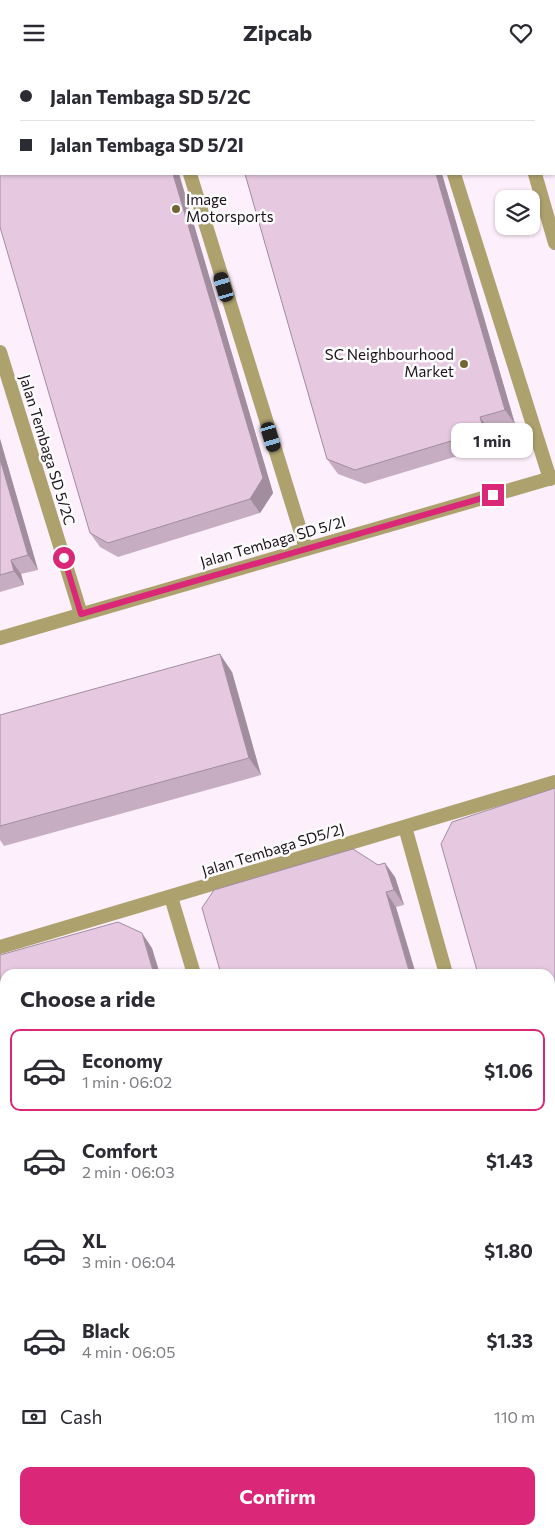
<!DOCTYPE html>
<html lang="en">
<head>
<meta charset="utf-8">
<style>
  :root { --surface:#fff; --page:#f7f7f7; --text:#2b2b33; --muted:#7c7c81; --line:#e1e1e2; --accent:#db2777 }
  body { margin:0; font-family:Commissioner,sans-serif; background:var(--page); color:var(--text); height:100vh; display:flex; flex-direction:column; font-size:19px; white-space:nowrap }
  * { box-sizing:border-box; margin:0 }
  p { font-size:16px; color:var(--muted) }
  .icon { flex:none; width:28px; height:28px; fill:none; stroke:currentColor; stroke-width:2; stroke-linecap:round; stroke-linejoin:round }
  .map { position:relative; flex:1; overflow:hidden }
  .sheet { position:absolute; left:0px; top:904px; width:555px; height:566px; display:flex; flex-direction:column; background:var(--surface); border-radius:15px 15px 0 0; box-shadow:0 1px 4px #0004 }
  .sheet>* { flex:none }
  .guide { position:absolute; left:0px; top:0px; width:555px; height:110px; box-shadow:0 1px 4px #0004; display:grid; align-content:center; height:110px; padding:0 20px; background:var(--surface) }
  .tools { position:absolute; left:495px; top:125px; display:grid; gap:10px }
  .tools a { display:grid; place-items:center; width:45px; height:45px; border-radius:10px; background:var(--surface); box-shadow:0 1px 4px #0004; font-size:25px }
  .end { position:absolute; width:22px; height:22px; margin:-11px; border:6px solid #db2777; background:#fff; box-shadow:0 0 0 2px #fff }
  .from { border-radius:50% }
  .bubble { position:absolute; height:35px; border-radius:10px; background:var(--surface); box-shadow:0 1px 4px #0004; font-size:16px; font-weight:700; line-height:35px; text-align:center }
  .car { position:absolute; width:15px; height:30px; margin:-15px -8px; border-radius:6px; box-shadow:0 0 4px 1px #0007; background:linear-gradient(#222 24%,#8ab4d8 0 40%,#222 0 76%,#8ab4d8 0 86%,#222 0) }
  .guide b { display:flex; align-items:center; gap:18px; height:48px; font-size:19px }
  .guide b+b { border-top:1px solid var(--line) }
  .guide i { width:12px; height:12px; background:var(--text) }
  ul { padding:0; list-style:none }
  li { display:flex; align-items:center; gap:15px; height:82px; margin:0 10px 8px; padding:0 10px; border:2px solid transparent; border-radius:10px }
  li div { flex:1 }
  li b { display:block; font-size:19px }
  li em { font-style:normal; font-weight:700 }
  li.selected { border-color:var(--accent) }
  li>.icon { width:45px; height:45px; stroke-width:1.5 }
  h2 { padding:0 20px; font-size:22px; line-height:60px }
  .pay { display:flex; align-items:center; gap:12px; height:55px; padding:0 20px; font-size:19px }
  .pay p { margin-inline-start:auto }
  .button { display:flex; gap:10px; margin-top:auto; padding:10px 20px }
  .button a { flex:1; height:58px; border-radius:10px; background:var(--accent); color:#fff; font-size:20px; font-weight:700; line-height:58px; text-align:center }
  header { display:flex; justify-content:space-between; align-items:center; height:65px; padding:0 20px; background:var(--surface); font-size:22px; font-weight:700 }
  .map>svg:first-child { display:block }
  .built { fill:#fdeffb; fill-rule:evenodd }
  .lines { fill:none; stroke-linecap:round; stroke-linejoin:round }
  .minor { stroke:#ada16d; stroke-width:14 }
  .wall { fill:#c6adc2 }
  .shaded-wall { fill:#a18d9e }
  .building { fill:#e6c9e1; stroke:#a18d9e }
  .route { stroke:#db2777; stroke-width:6 }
  .poi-dot { fill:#716532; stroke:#fcfcfc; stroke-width:2 }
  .labels { text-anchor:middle; stroke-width:5; stroke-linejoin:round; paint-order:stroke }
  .poi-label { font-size:15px; fill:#1c121b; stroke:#fcfcfc; text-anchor:start }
  .street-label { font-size:15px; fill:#1c121b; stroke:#fcfcfc }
</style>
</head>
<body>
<header><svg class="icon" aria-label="menu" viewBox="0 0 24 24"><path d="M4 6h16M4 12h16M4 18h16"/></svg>Zipcab<svg class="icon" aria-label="heart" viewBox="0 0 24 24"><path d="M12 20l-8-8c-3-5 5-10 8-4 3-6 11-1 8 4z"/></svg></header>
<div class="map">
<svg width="555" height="1469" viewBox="0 0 555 1469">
  <rect width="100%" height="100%" fill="#fcfcfc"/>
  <path class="built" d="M0 0H555V1469H0ZM1 1H554V109H1ZM504 134H531V161H504ZM5 909H550V1465H5Z"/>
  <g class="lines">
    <g class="minor">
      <path d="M156 0V1"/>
      <path d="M419 0 420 1"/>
      <path d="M503 0V1"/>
      <path d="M190 109 306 484"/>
      <path d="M454 109 550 414"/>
      <path d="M535 109 555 178"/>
      <path d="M0 287 81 549"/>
      <path d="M0 573 555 412"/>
      <path d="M405 762 446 909"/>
      <path d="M171 832 194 909"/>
      <path d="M0 882 555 717"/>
      <path d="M0 1180 5 1197"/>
      <path d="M550 1284 555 1302"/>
      <path d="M550 1442 555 1441"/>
      <path d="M84 1465 85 1469"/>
      <path d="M353 1465 355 1469"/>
      <path d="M458 1469 472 1465"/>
    </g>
  </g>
  <g class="wall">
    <path d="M1 109H179L273 428 260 448 118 492 100 482 90 468Z"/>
    <path d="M245 109H442L515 359 490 366 494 380 365 419 338 409 327 394Z"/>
    <path d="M0 374 38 505 21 509 24 520 0 527Z"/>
    <path d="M232 607 261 710 4 781 0 775V650Z"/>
    <path d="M353 784 395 812 404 840 396 842Z"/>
    <path d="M1 1250 5 1255V1465H69L70 1469H0Z"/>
    <path d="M127 1465H307L305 1469H129Z"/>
  </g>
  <g class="shaded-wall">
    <path d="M173 109H179L273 428 260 448 250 434Z"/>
    <path d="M436 109H442L515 359 505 345Z"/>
    <path d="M480 352 490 366 494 380 484 366Z"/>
    <path d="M0 374 38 505 28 490 0 394Z"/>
    <path d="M11 495 21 509 24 520 14 506Z"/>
    <path d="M220 589 232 607 261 710 249 693Z"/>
    <path d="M385 798 395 812 404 840 394 825Z"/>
    <path d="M386 827 396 842 416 909H410Z"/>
    <path d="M142 868 152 883 160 909H154Z"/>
    <path d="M0 1246 1 1250 5 1255V1270L0 1254Z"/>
    <path d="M550 1347 555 1364V1379L550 1389Z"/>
    <path d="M63 1465H69L70 1469H66Z"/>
    <path d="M302 1465H307L305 1469Z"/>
  </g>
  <g class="building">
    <path d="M60 0H141V1H61Z"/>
    <path d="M213 0H404V1H214Z"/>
    <path d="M1 33V109H173L263 413 250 434 108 478 90 468 0 162V34Z"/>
    <path d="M245 109H436L505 345 480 352 484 366 355 405 327 394Z"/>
    <path d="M0 394 28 490 11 495 14 506 0 510Z"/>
    <path d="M220 589 249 693 0 761V650Z"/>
    <path d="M555 723V1166L550 1149V909H478L441 779 452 757Z"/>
    <path d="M353 784 378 800 385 798 394 825 386 827 410 909H221L202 843 214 825Z"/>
    <path d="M118 857 142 868 154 909H5V1061L0 1044V890Z"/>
    <path d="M0 1253 5 1270V1465H63L50 1469H0Z"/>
    <path d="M127 1465H261L248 1469H129Z"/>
  </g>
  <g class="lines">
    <path class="route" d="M64 493 81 549 493 430"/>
  </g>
  <g class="poi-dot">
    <circle cx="176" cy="144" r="5"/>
    <circle cx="464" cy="299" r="5"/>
  </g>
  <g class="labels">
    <g class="poi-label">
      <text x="186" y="140">Image<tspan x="186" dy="17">Motorsports</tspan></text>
      <text x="454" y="295" text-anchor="end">SC Neighbourhood<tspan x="454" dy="17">Market</tspan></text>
    </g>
    <g class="street-label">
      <text transform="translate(47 385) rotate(73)" y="5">Jalan Tembaga SD 5/2C</text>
      <text transform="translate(273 477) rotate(-16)" y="5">Jalan Tembaga SD 5/2I</text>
      <text transform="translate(273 785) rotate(-17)" y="5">Jalan Tembaga SD5/2J</text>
    </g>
  </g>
</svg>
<div class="tools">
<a><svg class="icon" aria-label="layers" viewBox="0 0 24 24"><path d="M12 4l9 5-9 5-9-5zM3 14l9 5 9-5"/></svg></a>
</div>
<i class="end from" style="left:64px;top:493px"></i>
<i class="end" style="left:493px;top:430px"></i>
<div class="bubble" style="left:451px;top:358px;width:82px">1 min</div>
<i class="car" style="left:224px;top:222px;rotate:343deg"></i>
<i class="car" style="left:271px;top:372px;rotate:163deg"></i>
<div class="guide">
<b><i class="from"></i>Jalan Tembaga SD 5/2C</b>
<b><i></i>Jalan Tembaga SD 5/2I</b>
</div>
<section class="sheet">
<h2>Choose a ride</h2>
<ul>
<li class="selected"><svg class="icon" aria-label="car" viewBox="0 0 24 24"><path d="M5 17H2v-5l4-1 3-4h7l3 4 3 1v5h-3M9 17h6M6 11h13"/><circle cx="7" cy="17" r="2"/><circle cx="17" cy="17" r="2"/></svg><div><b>Economy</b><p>1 min · 06:02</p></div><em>$1.06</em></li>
<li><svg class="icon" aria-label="car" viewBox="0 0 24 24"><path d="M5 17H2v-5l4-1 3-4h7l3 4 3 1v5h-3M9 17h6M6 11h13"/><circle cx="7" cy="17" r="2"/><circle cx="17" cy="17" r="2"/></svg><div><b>Comfort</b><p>2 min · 06:03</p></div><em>$1.43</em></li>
<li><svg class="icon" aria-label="car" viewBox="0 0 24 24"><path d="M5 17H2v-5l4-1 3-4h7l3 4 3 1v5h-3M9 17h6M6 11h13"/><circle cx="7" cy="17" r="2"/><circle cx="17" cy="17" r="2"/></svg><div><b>XL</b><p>3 min · 06:04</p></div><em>$1.80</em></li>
<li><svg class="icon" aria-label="car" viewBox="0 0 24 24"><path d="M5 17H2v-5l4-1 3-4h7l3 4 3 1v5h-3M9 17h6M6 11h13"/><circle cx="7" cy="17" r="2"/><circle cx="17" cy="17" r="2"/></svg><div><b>Black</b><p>4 min · 06:05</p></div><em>$1.33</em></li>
</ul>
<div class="pay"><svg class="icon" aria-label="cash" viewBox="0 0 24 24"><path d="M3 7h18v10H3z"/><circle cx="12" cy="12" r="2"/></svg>Cash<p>110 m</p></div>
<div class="button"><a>Confirm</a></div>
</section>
</div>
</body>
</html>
